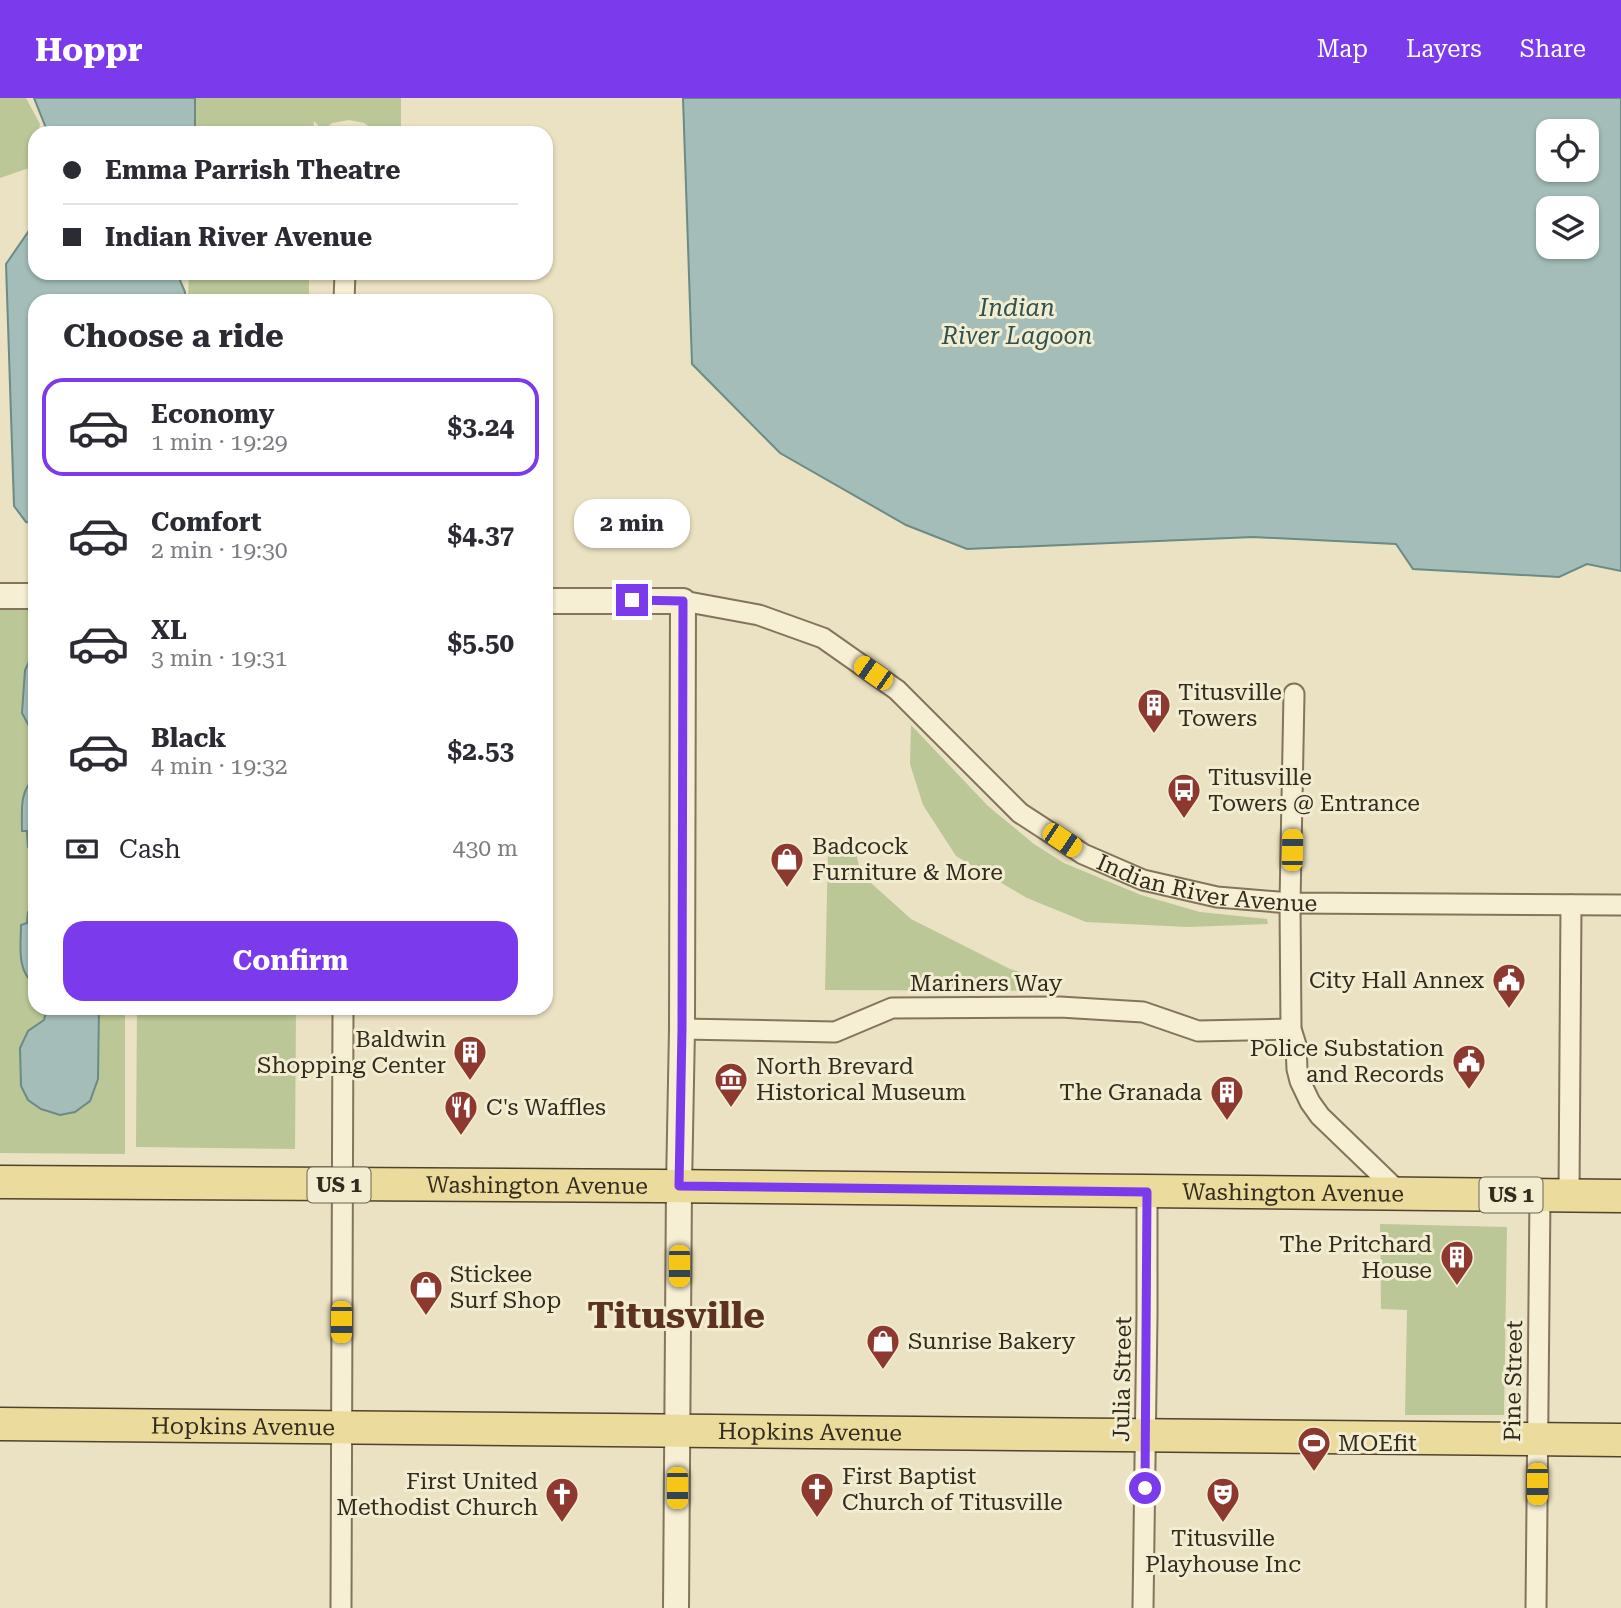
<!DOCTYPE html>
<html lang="en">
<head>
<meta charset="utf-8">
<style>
  :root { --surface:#fff; --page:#f7f7f7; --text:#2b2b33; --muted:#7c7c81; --line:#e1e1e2; --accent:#7c3aed }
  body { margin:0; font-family:"Roboto Serif",serif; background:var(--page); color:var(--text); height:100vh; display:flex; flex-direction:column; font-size:26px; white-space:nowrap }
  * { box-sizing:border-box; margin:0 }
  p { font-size:23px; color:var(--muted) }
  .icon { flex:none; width:38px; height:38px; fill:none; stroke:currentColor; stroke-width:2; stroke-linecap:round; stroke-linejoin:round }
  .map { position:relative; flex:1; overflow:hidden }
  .side { position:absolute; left:28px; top:196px; width:525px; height:721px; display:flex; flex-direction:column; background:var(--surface); border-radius:21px; box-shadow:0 2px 5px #0004 }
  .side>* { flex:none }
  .hud { position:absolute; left:28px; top:28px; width:525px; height:154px; border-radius:21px; box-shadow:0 2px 5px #0004; display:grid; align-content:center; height:154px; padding:0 35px; background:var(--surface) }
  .fabs { position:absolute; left:1536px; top:21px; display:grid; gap:14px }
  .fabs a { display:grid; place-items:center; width:63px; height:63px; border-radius:14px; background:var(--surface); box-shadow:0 2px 5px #0004; font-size:35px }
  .end { position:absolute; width:32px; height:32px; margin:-16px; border:9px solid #7c3aed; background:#fff; box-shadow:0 0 0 4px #fff }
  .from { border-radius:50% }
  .bubble { position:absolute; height:49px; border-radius:21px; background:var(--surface); box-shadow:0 2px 5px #0004; font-size:23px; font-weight:700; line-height:49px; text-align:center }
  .car { position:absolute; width:21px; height:42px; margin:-21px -10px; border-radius:9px; box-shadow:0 0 5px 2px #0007; background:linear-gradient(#f5c518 24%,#345 0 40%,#f5c518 0 76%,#345 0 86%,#f5c518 0) }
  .hud b { display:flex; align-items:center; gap:24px; height:66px; font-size:26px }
  .hud b+b { border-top:2px solid var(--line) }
  .hud i { width:18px; height:18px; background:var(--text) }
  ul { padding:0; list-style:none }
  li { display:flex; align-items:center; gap:21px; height:98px; margin:0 14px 10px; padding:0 21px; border:4px solid transparent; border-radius:21px }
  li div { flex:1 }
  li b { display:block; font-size:26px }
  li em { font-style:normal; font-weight:700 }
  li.selected { border-color:var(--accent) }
  li>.icon { width:63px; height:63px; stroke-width:1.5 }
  h2 { padding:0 35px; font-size:32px; line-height:84px }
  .pay { display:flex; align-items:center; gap:18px; height:77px; padding:0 35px; font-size:26px }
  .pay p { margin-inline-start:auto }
  .primary-button { display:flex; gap:14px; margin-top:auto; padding:14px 35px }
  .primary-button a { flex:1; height:80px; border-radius:21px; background:var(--accent); color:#fff; font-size:28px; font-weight:700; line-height:80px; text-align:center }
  header { display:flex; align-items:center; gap:42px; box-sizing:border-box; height:98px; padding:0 35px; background:var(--accent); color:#fff }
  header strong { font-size:33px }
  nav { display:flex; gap:38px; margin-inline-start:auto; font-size:24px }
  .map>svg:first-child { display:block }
  .green { fill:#bcc797 }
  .water { fill:#a4bdb8; stroke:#6c8a86; stroke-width:2; fill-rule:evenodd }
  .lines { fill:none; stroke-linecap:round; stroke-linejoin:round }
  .minor-casing { stroke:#83745b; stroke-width:23 }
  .tertiary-casing { stroke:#83745b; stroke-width:28 }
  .primary-casing { stroke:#50422f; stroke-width:35 }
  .minor { stroke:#f6efd4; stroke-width:19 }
  .tertiary { stroke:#f6efd4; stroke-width:24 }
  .primary { stroke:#ebdb9c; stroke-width:32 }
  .route { stroke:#7c3aed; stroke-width:9 }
  .labels { text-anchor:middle; stroke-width:6; stroke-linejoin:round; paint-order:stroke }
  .shield { fill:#f2ecd1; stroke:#6c6554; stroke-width:2 }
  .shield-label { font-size:21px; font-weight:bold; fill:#332b1e }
  .poi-label { font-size:23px; fill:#332b1e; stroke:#f2ecd1; text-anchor:start }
  .street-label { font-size:23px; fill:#332b1e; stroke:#f2ecd1 }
  .water-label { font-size:24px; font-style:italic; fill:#2e5152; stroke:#f2ecd1 }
  .town-label { font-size:37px; font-weight:bold; fill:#5d3320; stroke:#f2ecd1 }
</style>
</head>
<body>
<header>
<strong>Hoppr</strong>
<nav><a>Map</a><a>Layers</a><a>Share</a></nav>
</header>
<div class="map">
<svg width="1621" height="1510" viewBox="0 0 1621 1510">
  <rect width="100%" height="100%" fill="#eae2c2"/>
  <g class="green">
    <path d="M0 0H26L40 26 38 35H35V53L32 69 0 80Z"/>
    <path d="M193 0H401V35H378L364 25 349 22 332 25 323 33 314 23 313 35H192Z"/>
    <path d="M189 175H309V203H188Z"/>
    <path d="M0 507H35V910H125V1056L0 1055Z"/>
    <path d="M911 627 988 708 1034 746 1064 765 1141 797 1200 814 1267 821 1268 826 1187 829 1086 824 1027 800 956 758 923 707 910 666Z"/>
    <path d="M852 739 861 776 911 821 1010 871 1051 883 1052 893 825 892 828 749Z"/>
    <path d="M137 910H296L295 1051 136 1049Z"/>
    <path d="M1380 1126 1507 1129 1504 1317H1405L1407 1212 1381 1211Z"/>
  </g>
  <g class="water">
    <path d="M34 0H195V35H48Z"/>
    <path d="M683 0H1621V473L1587 466 1559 479 1413 471 1396 446 1253 439 967 451 906 427 780 355 692 266ZM1549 33H1587V72H1549ZM1587 110V149H1549V110Z"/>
    <path d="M35 124V175H177L185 194V203H35V425L26 424 14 408 6 166Z"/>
    <path d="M35 556V635L30 630 22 615 25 572 32 558Z"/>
    <path d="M35 680V771L33 750 28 749 27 733H22C22 714 19 692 35 680Z"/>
    <path d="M35 793V886C16 874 21 846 21 827L27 825 28 814 34 813Z"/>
    <path d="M47 910H99L98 981 90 1003 75 1014 60 1017 41 1011 28 1002 21 988 20 950 28 933 44 922Z"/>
  </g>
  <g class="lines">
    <defs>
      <g id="minor">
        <path d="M344 203 345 175"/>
        <path id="s1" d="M683 503 759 517 823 540 897 592 1020 715 1083 756 1143 782 1217 799 1290 805 1621 807"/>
        <path d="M1294 596 1290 805 1291 931 1296 947 1297 971 1300 983 1310 1004 1320 1018 1401 1096"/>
        <path d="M682 931 835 934 892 910 1060 909 1143 914 1198 933 1291 931"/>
        <path d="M1569 1097 1571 807"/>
        <path d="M341 1510 343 910"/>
        <path d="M1143 1510 1147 1217V1094"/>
        <path d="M1536 1510 1540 1098"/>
      </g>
      <g id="tertiary">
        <path d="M0 498H35"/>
        <path d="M546 503H683L682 931 679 1088 676 1510"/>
      </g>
      <g id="primary">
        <path id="s2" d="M0 1084 659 1088 1621 1098"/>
        <path id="s3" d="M0 1326 1621 1342"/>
      </g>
    </defs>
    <use href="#minor" class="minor-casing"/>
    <use href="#tertiary" class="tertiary-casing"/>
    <use href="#primary" class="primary-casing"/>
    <use href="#minor" class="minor"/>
    <use href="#tertiary" class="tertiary"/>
    <use href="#primary" class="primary"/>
  </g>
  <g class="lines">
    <path class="route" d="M632 502 683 503 682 931 679 1088 1147 1094 1145 1390"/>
  </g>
  <defs>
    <symbol id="building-pin" viewBox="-11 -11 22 30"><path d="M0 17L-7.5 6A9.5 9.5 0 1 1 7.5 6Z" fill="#8d392f" stroke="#f2ecd1"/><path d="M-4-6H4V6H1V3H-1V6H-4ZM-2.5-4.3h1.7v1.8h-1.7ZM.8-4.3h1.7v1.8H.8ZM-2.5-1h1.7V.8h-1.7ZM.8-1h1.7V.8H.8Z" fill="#fff"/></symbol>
    <symbol id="bus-pin" viewBox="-11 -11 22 30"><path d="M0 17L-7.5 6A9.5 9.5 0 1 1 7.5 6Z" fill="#8d392f" stroke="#f2ecd1"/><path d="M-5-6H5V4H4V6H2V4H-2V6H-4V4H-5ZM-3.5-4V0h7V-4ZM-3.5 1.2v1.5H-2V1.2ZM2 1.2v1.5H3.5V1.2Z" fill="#fff"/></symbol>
    <symbol id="shop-pin" viewBox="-11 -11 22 30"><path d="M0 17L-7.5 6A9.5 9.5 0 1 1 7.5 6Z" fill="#8d392f" stroke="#f2ecd1"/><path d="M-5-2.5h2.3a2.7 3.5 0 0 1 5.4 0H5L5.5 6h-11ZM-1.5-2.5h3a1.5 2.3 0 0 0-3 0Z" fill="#fff"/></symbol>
    <symbol id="civic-pin" viewBox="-11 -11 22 30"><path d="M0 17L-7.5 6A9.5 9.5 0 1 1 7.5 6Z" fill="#8d392f" stroke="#f2ecd1"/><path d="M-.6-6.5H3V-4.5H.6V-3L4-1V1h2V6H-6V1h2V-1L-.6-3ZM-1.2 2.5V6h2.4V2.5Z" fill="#fff"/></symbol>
    <symbol id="museum-pin" viewBox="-11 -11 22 30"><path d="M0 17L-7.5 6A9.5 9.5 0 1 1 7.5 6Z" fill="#8d392f" stroke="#f2ecd1"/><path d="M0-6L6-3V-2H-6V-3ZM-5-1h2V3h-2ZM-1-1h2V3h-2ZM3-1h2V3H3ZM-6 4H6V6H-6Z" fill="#fff"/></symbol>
    <symbol id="restaurant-pin" viewBox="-11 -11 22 30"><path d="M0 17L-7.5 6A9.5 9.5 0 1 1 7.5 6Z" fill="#8d392f" stroke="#f2ecd1"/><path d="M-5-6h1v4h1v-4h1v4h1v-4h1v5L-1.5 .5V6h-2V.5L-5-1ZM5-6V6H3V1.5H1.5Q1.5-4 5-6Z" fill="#fff"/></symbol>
    <symbol id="stadium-pin" viewBox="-11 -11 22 30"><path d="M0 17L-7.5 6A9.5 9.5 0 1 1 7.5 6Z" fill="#8d392f" stroke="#f2ecd1"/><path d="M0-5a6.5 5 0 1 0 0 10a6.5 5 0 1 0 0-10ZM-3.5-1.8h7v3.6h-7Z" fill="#fff"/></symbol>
    <symbol id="church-pin" viewBox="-11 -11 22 30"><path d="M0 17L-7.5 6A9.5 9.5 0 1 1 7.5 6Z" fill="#8d392f" stroke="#f2ecd1"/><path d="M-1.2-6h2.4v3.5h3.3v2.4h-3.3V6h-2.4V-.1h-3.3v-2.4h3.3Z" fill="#fff"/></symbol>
    <symbol id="theatre-pin" viewBox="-11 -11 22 30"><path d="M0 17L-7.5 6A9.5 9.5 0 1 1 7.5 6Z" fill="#8d392f" stroke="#f2ecd1"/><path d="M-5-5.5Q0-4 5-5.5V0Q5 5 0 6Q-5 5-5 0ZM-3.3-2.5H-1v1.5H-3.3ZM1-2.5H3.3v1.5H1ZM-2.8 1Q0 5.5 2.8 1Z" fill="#fff"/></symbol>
  </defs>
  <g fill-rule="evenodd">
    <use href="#building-pin" x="1135" y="588" width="38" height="52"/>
    <use href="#bus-pin" x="1165" y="673" width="38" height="52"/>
    <use href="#shop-pin" x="768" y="742" width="38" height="52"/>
    <use href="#civic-pin" x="1490" y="863" width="38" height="52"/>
    <use href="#building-pin" x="451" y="935" width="38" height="52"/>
    <use href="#civic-pin" x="1450" y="944" width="38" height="52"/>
    <use href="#museum-pin" x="712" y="962" width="38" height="52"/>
    <use href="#building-pin" x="1208" y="975" width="38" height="52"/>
    <use href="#restaurant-pin" x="442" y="990" width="38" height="52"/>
    <use href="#building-pin" x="1438" y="1140" width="38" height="52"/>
    <use href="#shop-pin" x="407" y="1170" width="38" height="52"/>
    <use href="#shop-pin" x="864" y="1224" width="38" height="52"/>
    <use href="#stadium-pin" x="1295" y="1326" width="38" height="52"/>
    <use href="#church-pin" x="798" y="1372" width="38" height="52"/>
    <use href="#church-pin" x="543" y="1377" width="38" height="52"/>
    <use href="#theatre-pin" x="1204" y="1377" width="38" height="52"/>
  </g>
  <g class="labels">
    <g class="shield">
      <rect x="307.5" y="1069.5" width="63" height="35" rx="5"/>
      <rect x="1479.5" y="1079.5" width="63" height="35" rx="5"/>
    </g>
    <g class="shield-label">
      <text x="339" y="1094">US 1</text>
      <text x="1511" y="1104">US 1</text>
    </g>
    <g class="poi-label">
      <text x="1178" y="602">Titusville<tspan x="1178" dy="26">Towers</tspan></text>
      <text x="1208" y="687">Titusville<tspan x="1208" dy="26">Towers @ Entrance</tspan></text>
      <text x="812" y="756">Badcock<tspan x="812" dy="26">Furniture &amp; More</tspan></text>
      <text x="1484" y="890" text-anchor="end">City Hall Annex</text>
      <text x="446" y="949" text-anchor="end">Baldwin<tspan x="446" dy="26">Shopping Center</tspan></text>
      <text x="1444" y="958" text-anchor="end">Police Substation<tspan x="1444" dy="26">and Records</tspan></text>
      <text x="756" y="976">North Brevard<tspan x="756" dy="26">Historical Museum</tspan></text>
      <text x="1202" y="1002" text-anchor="end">The Granada</text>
      <text x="486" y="1017">C's Waffles</text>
      <text x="1432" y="1154" text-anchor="end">The Pritchard<tspan x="1432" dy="26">House</tspan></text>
      <text x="450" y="1184">Stickee<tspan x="450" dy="26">Surf Shop</tspan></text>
      <text x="908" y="1251">Sunrise Bakery</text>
      <text x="1338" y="1353">MOEfit</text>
      <text x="842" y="1386">First Baptist<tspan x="842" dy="26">Church of Titusville</tspan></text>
      <text x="538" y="1391" text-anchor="end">First United<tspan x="538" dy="26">Methodist Church</tspan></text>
      <text x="1223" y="1448" text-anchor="middle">Titusville<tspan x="1223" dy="26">Playhouse Inc</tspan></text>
    </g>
    <g class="street-label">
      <text dy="8" stroke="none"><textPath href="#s1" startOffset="614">Indian River Avenue</textPath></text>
      <text x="986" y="893">Mariners Way</text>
      <text dy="8" stroke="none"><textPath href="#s2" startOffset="537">Washington Avenue</textPath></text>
      <text dy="8" stroke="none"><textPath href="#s2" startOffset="1293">Washington Avenue</textPath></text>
      <text transform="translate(1122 1281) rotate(-89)" y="8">Julia Street</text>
      <text transform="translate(1513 1283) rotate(-89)" y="8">Pine Street</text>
      <text dy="8" stroke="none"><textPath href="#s3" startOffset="243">Hopkins Avenue</textPath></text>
      <text dy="8" stroke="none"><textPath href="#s3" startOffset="810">Hopkins Avenue</textPath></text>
    </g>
    <g class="water-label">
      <text x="1017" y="218">Indian<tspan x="1017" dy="28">River Lagoon</tspan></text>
    </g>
    <g class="town-label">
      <text x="676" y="1230">Titusville</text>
    </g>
  </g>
</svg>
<div class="fabs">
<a><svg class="icon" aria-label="locate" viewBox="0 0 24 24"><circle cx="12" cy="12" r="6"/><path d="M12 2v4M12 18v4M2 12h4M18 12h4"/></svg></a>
<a><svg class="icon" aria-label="layers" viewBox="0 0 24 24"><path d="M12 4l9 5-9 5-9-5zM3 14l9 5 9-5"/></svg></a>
</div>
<i class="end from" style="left:1145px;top:1390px"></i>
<i class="end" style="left:632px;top:502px"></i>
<div class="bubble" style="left:574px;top:401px;width:116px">2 min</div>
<i class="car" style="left:873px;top:575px;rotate:305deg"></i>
<i class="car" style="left:1062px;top:742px;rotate:124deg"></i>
<i class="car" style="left:1292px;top:752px;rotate:1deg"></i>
<i class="car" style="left:679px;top:1168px;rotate:180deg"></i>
<i class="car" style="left:341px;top:1224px;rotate:180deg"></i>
<i class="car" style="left:1537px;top:1386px;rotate:180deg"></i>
<i class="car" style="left:677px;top:1390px;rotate:180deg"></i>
<div class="hud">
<b><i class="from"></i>Emma Parrish Theatre</b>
<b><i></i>Indian River Avenue</b>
</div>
<section class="side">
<h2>Choose a ride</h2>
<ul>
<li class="selected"><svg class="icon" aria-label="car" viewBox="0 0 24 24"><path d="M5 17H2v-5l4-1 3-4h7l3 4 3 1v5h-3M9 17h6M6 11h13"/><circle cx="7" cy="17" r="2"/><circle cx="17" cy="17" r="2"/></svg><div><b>Economy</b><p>1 min · 19:29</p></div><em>$3.24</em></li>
<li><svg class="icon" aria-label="car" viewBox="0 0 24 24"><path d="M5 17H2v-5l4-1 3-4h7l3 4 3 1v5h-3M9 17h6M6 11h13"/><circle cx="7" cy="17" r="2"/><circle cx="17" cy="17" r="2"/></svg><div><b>Comfort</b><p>2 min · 19:30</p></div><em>$4.37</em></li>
<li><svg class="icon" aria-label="car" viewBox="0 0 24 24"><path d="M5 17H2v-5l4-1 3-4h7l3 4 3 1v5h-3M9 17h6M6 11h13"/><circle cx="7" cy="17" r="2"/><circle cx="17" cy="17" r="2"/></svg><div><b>XL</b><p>3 min · 19:31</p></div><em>$5.50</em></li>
<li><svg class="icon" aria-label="car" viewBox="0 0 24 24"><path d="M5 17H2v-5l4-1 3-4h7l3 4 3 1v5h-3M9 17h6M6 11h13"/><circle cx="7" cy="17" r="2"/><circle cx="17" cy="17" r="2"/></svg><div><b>Black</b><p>4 min · 19:32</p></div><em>$2.53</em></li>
</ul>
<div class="pay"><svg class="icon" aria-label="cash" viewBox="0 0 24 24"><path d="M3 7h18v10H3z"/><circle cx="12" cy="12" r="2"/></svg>Cash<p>430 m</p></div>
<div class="primary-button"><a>Confirm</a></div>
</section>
</div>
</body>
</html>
